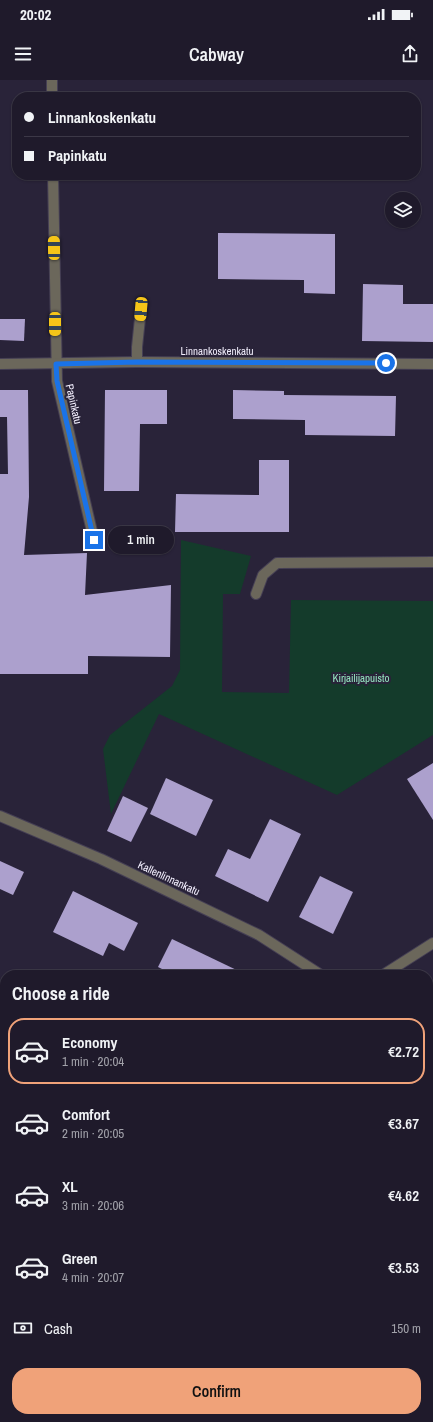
<!DOCTYPE html>
<html lang="en">
<head>
<meta charset="utf-8">
<style>
  :root { --surface:#1f1a2b; --page:#272333; --text:#f1f3f6; --muted:#a1a1a9; --line:#3c3847; --accent:#f0a279 }
  body { margin:0; font-family:"Archivo Narrow",sans-serif; background:var(--page); color:var(--text); height:100vh; display:flex; flex-direction:column; font-size:15px; white-space:nowrap }
  * { box-sizing:border-box; margin:0 }
  p { font-size:13px; color:var(--muted) }
  .icon { flex:none; width:22px; height:22px; fill:none; stroke:currentColor; stroke-width:2; stroke-linecap:round; stroke-linejoin:round }
  .map { position:relative; flex:1; overflow:hidden }
  .details { position:absolute; left:0px; top:890px; width:433px; height:452px; display:flex; flex-direction:column; background:var(--surface); border-radius:16px 16px 0 0; box-shadow:0 1px 3px #0004,0 0 0 1px var(--line) }
  .details>* { flex:none }
  .hud { position:absolute; left:12px; top:12px; width:409px; height:88px; border-radius:16px; box-shadow:0 1px 3px #0004,0 0 0 1px var(--line); display:grid; align-content:center; height:88px; padding:0 12px; background:var(--surface) }
  .buttons { position:absolute; left:385px; top:112px; display:grid; gap:8px }
  .buttons a { display:grid; place-items:center; width:36px; height:36px; border-radius:50%; background:var(--surface); box-shadow:0 1px 3px #0004,0 0 0 1px var(--line); font-size:20px }
  .end { position:absolute; width:18px; height:18px; margin:-9px; border:5px solid #1a73e8; background:#fff; box-shadow:0 0 0 2px #fff }
  .from { border-radius:50% }
  .bubble { position:absolute; height:28px; border-radius:14px; background:var(--surface); box-shadow:0 1px 3px #0004,0 0 0 1px var(--line); font-size:13px; font-weight:600; line-height:28px; text-align:center }
  .car { position:absolute; width:12px; height:24px; margin:-12px -6px; border-radius:5px; box-shadow:0 0 3px 1px #0007; background:linear-gradient(#f5c518 24%,#345 0 40%,#f5c518 0 76%,#345 0 86%,#f5c518 0) }
  .hud b { display:flex; align-items:center; gap:14px; height:38px; font-size:15px }
  .hud b+b { border-top:1px solid var(--line) }
  .hud i { width:10px; height:10px; background:var(--text) }
  ul { padding:0; list-style:none }
  li { display:flex; align-items:center; gap:12px; height:66px; margin:0 8px 6px; padding:0 4px; border:2px solid transparent; border-radius:16px }
  li div { flex:1 }
  li b { display:block; font-size:15px }
  li em { font-style:normal; font-weight:600 }
  li.active { border-color:var(--accent) }
  li>.icon { width:36px; height:36px; stroke-width:1.5 }
  h2 { padding:0 12px; font-size:18px; line-height:48px }
  .pay { display:flex; align-items:center; gap:10px; height:44px; padding:0 12px; font-size:15px }
  .pay p { margin-inline-start:auto }
  .primary-button { display:flex; gap:8px; margin-top:auto; padding:8px 12px }
  .primary-button a { flex:1; height:46px; border-radius:16px; background:var(--accent); color:#111; font-size:16px; font-weight:600; line-height:46px; text-align:center }
  .status { display:flex; justify-content:space-between; align-items:center; height:28px; padding:0 20px; background:var(--surface); direction:ltr }
  .status svg { height:11px; fill:currentColor }
  header { display:flex; justify-content:space-between; align-items:center; height:52px; padding:0 12px; background:var(--surface); font-size:18px; font-weight:600 }
  .map>svg:first-child { display:block }
  .green { fill:#143b2b }
  .building { fill:#aca0cd }
  .lines { fill:none; stroke-linecap:round; stroke-linejoin:round }
  .lane-casing { stroke:#453f54; stroke-width:12 }
  .street-casing { stroke:#453f54; stroke-width:12 }
  .lane { stroke:#6b675b; stroke-width:10 }
  .street { stroke:#6b675b; stroke-width:10 }
  .route { stroke:#1a73e8; stroke-width:5 }
  .labels { text-anchor:middle; stroke-width:4; stroke-linejoin:round; paint-order:stroke }
  .street-label { font-size:11px; fill:#f1edfc; stroke:#292339 }
  .park-label { font-size:11px; fill:#95e5c0; stroke:#292339 }
</style>
</head>
<body>
<div class="status"><b>20:02</b><svg viewBox="0 0 49 12"><path d="M0 12V9h3v3zM5 12V6h3v6zM10 12V3h3v9zM15 12V0h3v12zM26 1h20v11H26zM47 4h2v5h-2z"/></svg></div>
<header><svg class="icon" aria-label="menu" viewBox="0 0 24 24"><path d="M4 6h16M4 12h16M4 18h16"/></svg>Cabway<svg class="icon" aria-label="share" viewBox="0 0 24 24"><path d="M12 15V3M7 8l5-5 5 5M5 13v7h14v-7"/></svg></header>
<div class="map">
<svg width="433" height="1342" viewBox="0 0 433 1342">
  <rect width="100%" height="100%" fill="#292339"/>
  <path class="green" d="M181 460 251 476 240 514H223L222 612 289 613 291 520 433 521V655L337 715 159 634 111 734 103 669 110 655 172 606 180 590Z"/>
  <g class="building">
    <path d="M218 153 335 154V214L304 213V200L218 199Z"/>
    <path d="M363 204 403 205V224H433V262L362 261Z"/>
    <path d="M0 239H25L24 261 0 260Z"/>
    <path d="M0 310H28L29 417 24 475 87 473 85 515 171 505 170 577 88 576V594H0V394H8L7 337H0Z"/>
    <path d="M105 310H167V344H140L139 411H104Z"/>
    <path d="M233 310 284 311V315L396 316 395 356 305 355V340L233 339Z"/>
    <path d="M259 380H289V452H175L176 414 259 415Z"/>
    <path d="M433 683V740L407 699Z"/>
    <path d="M166 698 213 720 196 756 150 734Z"/>
    <path d="M123 716 148 728 131 762 107 751Z"/>
    <path d="M270 739 301 754 268 822 215 796 228 769 250 779Z"/>
    <path d="M0 781 24 792 13 815 0 809Z"/>
    <path d="M320 796 353 812 333 854 299 837Z"/>
    <path d="M73 811 138 843 124 871 109 863 103 876 53 852Z"/>
    <path d="M172 859 247 895H174L158 887Z"/>
  </g>
  <g class="lines">
    <defs>
      <path id="lane" d="M137 282V267L141 229"/>
      <g id="street">
        <path d="M52 0V17"/>
        <path d="M53 95 57 301 94 460"/>
        <path d="M0 284 137 282 433 284"/>
        <path d="M256 514 263 495 277 483 433 482"/>
        <path d="M0 736 101 779 259 855 321 895"/>
        <path d="M383 895 433 863"/>
        <path d="M428 1032 433 1039"/>
        <path d="M0 1129 5 1126"/>
        <path d="M0 1310 5 1313"/>
        <path d="M41 1337 48 1342"/>
      </g>
    </defs>
    <use href="#lane" class="lane-casing"/>
    <use href="#street" class="street-casing"/>
    <use href="#lane" class="lane"/>
    <use href="#street" class="street"/>
  </g>
  <g class="lines">
    <path class="route" d="M94 460 57 301 56 284 137 282 386 283"/>
  </g>
  <g class="labels">
    <g class="street-label">
      <text x="217" y="275">Linnankoskenkatu</text>
      <text transform="translate(74 324) rotate(77)" y="4">Papinkatu</text>
      <text transform="translate(169 798) rotate(25)" y="4">Kallenlinnankatu</text>
    </g>
    <g class="park-label">
      <text x="361" y="602">Kirjailijapuisto</text>
    </g>
  </g>
</svg>
<div class="buttons">
<a><svg class="icon" aria-label="layers" viewBox="0 0 24 24"><path d="M12 4l9 5-9 5-9-5zM3 14l9 5 9-5"/></svg></a>
</div>
<i class="end from" style="left:386px;top:283px"></i>
<i class="end" style="left:94px;top:460px"></i>
<div class="bubble" style="left:108px;top:446px;width:66px">1 min</div>
<i class="car" style="left:54px;top:168px;rotate:359deg"></i>
<i class="car" style="left:141px;top:229px;rotate:185deg"></i>
<i class="car" style="left:55px;top:244px;rotate:180deg"></i>
<div class="hud">
<b><i class="from"></i>Linnankoskenkatu</b>
<b><i></i>Papinkatu</b>
</div>
<section class="details">
<h2>Choose a ride</h2>
<ul>
<li class="active"><svg class="icon" aria-label="car" viewBox="0 0 24 24"><path d="M5 17H2v-5l4-1 3-4h7l3 4 3 1v5h-3M9 17h6M6 11h13"/><circle cx="7" cy="17" r="2"/><circle cx="17" cy="17" r="2"/></svg><div><b>Economy</b><p>1 min · 20:04</p></div><em>€2.72</em></li>
<li><svg class="icon" aria-label="car" viewBox="0 0 24 24"><path d="M5 17H2v-5l4-1 3-4h7l3 4 3 1v5h-3M9 17h6M6 11h13"/><circle cx="7" cy="17" r="2"/><circle cx="17" cy="17" r="2"/></svg><div><b>Comfort</b><p>2 min · 20:05</p></div><em>€3.67</em></li>
<li><svg class="icon" aria-label="car" viewBox="0 0 24 24"><path d="M5 17H2v-5l4-1 3-4h7l3 4 3 1v5h-3M9 17h6M6 11h13"/><circle cx="7" cy="17" r="2"/><circle cx="17" cy="17" r="2"/></svg><div><b>XL</b><p>3 min · 20:06</p></div><em>€4.62</em></li>
<li><svg class="icon" aria-label="car" viewBox="0 0 24 24"><path d="M5 17H2v-5l4-1 3-4h7l3 4 3 1v5h-3M9 17h6M6 11h13"/><circle cx="7" cy="17" r="2"/><circle cx="17" cy="17" r="2"/></svg><div><b>Green</b><p>4 min · 20:07</p></div><em>€3.53</em></li>
</ul>
<div class="pay"><svg class="icon" aria-label="cash" viewBox="0 0 24 24"><path d="M3 7h18v10H3z"/><circle cx="12" cy="12" r="2"/></svg>Cash<p>150 m</p></div>
<div class="primary-button"><a>Confirm</a></div>
</section>
</div>
</body>
</html>
